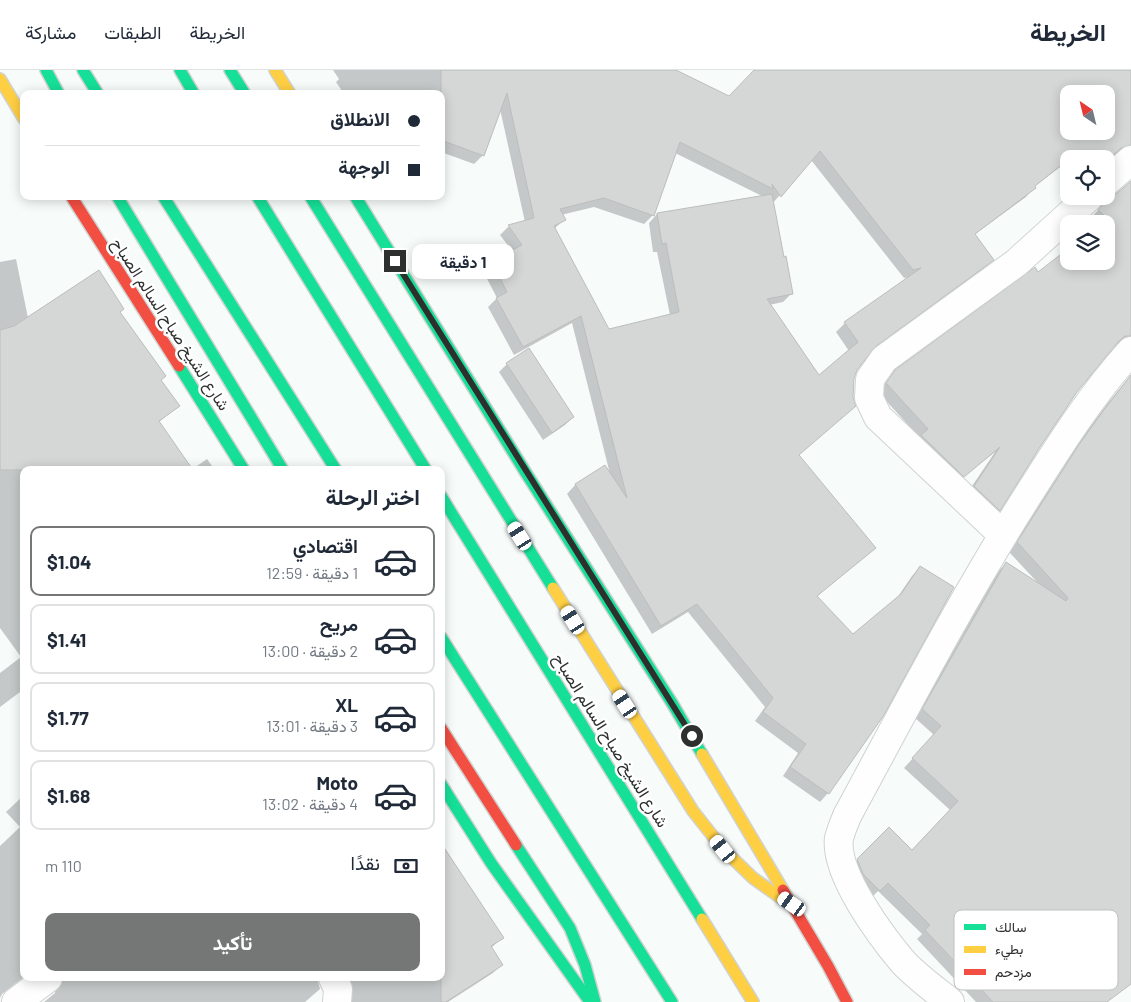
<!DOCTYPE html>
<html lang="ar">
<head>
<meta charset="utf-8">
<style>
  :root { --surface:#fff; --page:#f6f6f7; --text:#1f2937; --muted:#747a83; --line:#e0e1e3; --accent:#747776 }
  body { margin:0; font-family:Barlow,Vazirmatn,sans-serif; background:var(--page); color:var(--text); direction:rtl; height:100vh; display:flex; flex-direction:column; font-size:19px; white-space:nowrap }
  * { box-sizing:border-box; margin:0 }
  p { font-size:16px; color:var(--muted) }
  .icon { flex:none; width:28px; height:28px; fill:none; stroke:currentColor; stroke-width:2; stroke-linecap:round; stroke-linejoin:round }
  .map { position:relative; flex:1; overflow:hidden; direction:ltr }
  .side { position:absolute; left:20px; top:396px; width:425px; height:515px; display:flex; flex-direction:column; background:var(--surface); border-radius:10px; box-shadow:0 2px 12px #0003; direction:rtl }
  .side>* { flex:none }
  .top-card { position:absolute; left:20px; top:20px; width:425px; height:110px; border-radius:10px; box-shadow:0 2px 12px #0003; direction:rtl; display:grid; align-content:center; height:110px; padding:0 25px; background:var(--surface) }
  .needle { width:32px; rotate:325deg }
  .fabs { position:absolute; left:1060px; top:15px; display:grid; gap:10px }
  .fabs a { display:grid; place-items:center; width:55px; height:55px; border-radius:10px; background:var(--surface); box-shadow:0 2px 12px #0003; font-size:25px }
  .end { position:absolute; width:22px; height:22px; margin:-11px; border:6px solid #2e302f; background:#fff; box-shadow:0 0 0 2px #fff }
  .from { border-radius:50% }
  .bubble { position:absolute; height:35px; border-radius:10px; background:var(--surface); box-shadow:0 2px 12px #0003; font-size:16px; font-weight:700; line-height:35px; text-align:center; direction:rtl }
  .car { position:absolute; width:15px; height:30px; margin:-15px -8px; border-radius:6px; box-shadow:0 0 4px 1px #0007; background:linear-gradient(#fff 24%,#345 0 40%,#fff 0 76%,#345 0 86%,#fff 0) }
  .top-card b { display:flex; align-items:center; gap:18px; height:48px; font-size:19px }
  .top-card b+b { border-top:1px solid var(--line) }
  .top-card i { width:12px; height:12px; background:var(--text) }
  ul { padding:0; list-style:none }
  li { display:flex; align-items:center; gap:15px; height:70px; margin:0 10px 8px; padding:0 15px; border:2px solid var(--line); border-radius:10px }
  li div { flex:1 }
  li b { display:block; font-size:19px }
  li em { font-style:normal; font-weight:700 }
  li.on { border-color:var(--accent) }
  li>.icon { width:45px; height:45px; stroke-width:1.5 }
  h2 { padding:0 25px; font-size:22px; line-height:60px }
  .pay { display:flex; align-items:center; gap:12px; height:55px; padding:0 25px; font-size:19px }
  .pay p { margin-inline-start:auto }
  .cta { display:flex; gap:10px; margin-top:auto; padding:10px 25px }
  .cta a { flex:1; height:58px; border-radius:10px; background:var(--accent); color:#fff; font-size:20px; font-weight:700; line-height:58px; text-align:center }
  header { display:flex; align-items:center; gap:30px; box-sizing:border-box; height:70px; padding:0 25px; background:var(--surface); border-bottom:1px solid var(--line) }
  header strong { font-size:24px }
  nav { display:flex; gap:28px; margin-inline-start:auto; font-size:18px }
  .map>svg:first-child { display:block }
  .shadow { fill:#0003; fill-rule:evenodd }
  .building { fill:#d4d7d6; stroke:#bcbebe; fill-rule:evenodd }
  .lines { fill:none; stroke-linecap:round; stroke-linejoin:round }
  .street-casing { stroke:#cfd2d1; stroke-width:30 }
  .fast-casing { stroke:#cfd2d1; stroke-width:14 }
  .slow-casing { stroke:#cfd2d1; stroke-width:14 }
  .jam-casing { stroke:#cfd2d1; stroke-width:14 }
  .street { stroke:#fefefe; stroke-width:28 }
  .fast { stroke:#16e098; stroke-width:11 }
  .slow { stroke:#ffcf43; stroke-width:11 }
  .jam { stroke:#f24e42; stroke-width:11 }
  .route { stroke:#2e302f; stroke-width:6 }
  .labels { text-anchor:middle; stroke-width:5; stroke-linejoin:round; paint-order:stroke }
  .street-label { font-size:16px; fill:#2e302f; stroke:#fff }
  .key { fill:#fff; stroke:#c0c1c1; stroke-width:1 }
  .key-label { font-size:14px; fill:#2e302f }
</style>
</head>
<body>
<header>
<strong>الخريطة</strong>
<nav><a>الخريطة</a><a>الطبقات</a><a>مشاركة</a></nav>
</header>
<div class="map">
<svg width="1131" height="932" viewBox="0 0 1131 932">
  <rect width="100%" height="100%" fill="#f7fbfa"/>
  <g class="shadow">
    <path d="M333 0H673L729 28 755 0H1131V86L1126 83H1118L1106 91V89H1069V99L1064 94 1034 117 1026 127 974 165 992 190 983 199 870 281 798 386 874 478 816 527 853 565 895 531 912 506 920 497 828 723 820 732 783 706 798 683 755 651 765 637 688 542 652 564 567 424 575 415 605 397 610 404 572 253 514 285 488 237 497 228 483 201 492 192 512 181 500 165 508 157 525 152 500 39 483 85 474 94 441 82V24H344L336 12 339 9ZM1069 24H1106V61H1069ZM675 83 764 127 657 144 649 153 653 182H657L670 245 608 260 555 158 564 150 561 145 594 137 644 154 653 145ZM811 90 904 208 911 207 845 253 836 262 849 281 819 307 769 235 783 232 792 223 772 134Z"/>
    <path d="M1131 112V277L1125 274H1116L1112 277 1090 304 1064 340 999 440 990 448 966 425 995 382 954 414 920 368 878 322 896 301 1038 204 1069 191H1106V154H1095L1090 149 1109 128 1117 125Z"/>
    <path d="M16 189 28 248 119 243 165 306 160 311 178 336 158 353 191 400H24V619L0 637V603L21 587 0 558V192Z"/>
    <path d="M507 294 573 347 565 355 543 370 499 302Z"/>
    <path d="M1131 305V892L1084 932H976L917 869 922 864 878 821 871 828 849 799 889 759 911 781 950 740 904 698 934 665 915 648 997 502 1006 494 1038 513 1009 482 1082 368 1107 334Z"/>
    <path d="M207 389 215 400H191Z"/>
    <path d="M24 725V907L2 924 0 928V776L20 757 6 742Z"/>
    <path d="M502 868 491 878 501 895 493 903 448 932H352L336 908H441Z"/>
    <path d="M53 908H317L320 919 305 932H44L55 923 56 915Z"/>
  </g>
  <g class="building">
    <path d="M441 0H676L729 26 754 0H1131V75L1121 78 1109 89H1069L1035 116 1036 118 975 164 994 190 875 277 857 300 854 308 853 327 856 336 799 385 876 478 817 526 853 564 901 524 920 496 954 517 884 645 829 724 790 697 806 674 763 642 773 628 697 534 661 556 575 414 605 395 627 428 581 246 523 277 496 228 507 222 491 191 522 175 508 155 534 148 507 23 484 86 441 70ZM1069 24H1106V61H1069ZM680 72 773 119 772 114 781 127 820 81 913 200 921 198 844 252 858 272 819 305 767 229 793 224 786 186 784 187 772 124 657 143 662 174 666 173 679 242 609 259 554 156 566 150 560 139 604 128 654 146Z"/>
    <path d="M1131 111V266H1125L1119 271 1077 322 1040 377 1000 441 974 416 1000 377 964 407 921 365 928 359 886 313 895 300 1035 197 1038 202 1069 178V191H1106V154H1099L1107 148 1098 140 1108 127 1116 124Z"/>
    <path d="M99 200 124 239 120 242 166 306 161 310 180 336 159 351 193 400H0V260L14 256Z"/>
    <path d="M529 278 574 347 552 363 506 293Z"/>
    <path d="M1131 305V914L1107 932H993L925 860 930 855 888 813 880 821 863 804 857 789 889 757 912 780 958 731 912 688 941 656 922 639 1006 492 1066 531 1068 528 1017 472 1078 376 1103 341Z"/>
    <path d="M441 773 504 868 491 876 503 895 446 932H441Z"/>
  </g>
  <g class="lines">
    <defs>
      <g id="street">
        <path d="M1106 112 1131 90"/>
        <path d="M1003 465 878 347 869 328 870 309 884 289 1016 193 1090 126"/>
        <path d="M333 908 338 919 337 932"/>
        <path d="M16 932 48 908"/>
        <path d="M950 932C934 919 917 907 903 892 881 866 834 803 839 768 841 761 844 753 847 746 906 637 963 527 1030 422 1061 373 1092 324 1131 281"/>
      </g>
      <g id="fast">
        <path d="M46 0 59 24"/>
        <path d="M83 0 98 24"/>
        <path d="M180 0 194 24"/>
        <path d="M230 0 245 24"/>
        <path d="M117 126 283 400"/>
        <path d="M163 126 336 400"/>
        <path d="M257 126 426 400"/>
        <path d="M310 126 553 518"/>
        <path d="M355 126 526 403 672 633 702 684"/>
        <path d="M179 296 244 400"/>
        <path d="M441 426 702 849"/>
        <path d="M441 567 672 932"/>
        <path d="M441 714 491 793 590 932"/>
        <path d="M516 775 570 858 585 895 595 932"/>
      </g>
      <g id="slow">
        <path d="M275 0 290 24"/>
        <path d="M0 9 24 49"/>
        <path d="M553 518 693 741 723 779 753 808 791 835"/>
        <path d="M702 684 783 820"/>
        <path d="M702 849 753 932"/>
      </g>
      <g id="jam">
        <path d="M71 126 179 296"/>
        <path d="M441 658 516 775"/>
        <path d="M783 820 828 896 847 932"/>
      </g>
    </defs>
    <use href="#street" class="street-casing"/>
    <use href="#fast" class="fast-casing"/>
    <use href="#slow" class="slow-casing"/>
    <use href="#jam" class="jam-casing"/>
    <use href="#street" class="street"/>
    <use href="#fast" class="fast"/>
    <use href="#slow" class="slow"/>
    <use href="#jam" class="jam"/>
  </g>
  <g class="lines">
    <path class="route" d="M395 191 692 666"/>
  </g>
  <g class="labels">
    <g class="street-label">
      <text transform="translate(171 254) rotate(57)" y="6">شارع الشيخ صباح السالم الصباح</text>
      <text transform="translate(611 670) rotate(58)" y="6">شارع الشيخ صباح السالم الصباح</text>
    </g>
  </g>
  <rect x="954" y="840" width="164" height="80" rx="8" class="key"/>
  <rect x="964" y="854" width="22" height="6" fill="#16e098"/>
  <rect x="964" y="876" width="22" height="7" fill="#ffcf43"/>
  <rect x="964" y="899" width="22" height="6" fill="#f24e42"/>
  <g class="key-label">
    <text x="995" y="862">سالك</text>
    <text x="995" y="884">بطيء</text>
    <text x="995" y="907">مزدحم</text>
  </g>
</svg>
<div class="fabs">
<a><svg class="needle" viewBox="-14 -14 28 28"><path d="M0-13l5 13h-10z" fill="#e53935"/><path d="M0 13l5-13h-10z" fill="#747a83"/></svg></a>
<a><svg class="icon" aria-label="locate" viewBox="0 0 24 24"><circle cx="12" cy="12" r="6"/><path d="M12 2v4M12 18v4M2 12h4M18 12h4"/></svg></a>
<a><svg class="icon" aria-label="layers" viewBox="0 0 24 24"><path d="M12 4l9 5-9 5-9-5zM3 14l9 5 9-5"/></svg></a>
</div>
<i class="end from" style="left:692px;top:666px"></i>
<i class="end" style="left:395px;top:191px"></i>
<div class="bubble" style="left:412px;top:174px;width:102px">1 دقيقة</div>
<i class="car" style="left:520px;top:466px;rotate:328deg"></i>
<i class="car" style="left:573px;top:550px;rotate:328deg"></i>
<i class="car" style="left:625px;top:634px;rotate:327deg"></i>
<i class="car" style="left:723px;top:779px;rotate:321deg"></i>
<i class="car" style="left:792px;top:834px;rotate:305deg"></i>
<div class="top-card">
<b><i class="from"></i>الانطلاق</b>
<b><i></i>الوجهة</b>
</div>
<section class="side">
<h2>اختر الرحلة</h2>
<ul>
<li class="on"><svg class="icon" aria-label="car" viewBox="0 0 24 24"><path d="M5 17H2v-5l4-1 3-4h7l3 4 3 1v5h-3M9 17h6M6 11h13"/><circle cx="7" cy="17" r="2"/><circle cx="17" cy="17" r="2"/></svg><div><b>اقتصادي</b><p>1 دقيقة · 12:59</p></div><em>$1.04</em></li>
<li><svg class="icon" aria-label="car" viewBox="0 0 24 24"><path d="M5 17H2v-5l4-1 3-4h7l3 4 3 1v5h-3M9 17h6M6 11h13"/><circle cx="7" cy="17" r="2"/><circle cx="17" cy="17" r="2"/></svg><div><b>مريح</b><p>2 دقيقة · 13:00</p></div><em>$1.41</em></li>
<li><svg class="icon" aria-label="car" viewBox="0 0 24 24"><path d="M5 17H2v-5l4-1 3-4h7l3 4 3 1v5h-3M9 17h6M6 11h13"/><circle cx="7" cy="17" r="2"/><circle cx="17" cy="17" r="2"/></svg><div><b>XL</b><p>3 دقيقة · 13:01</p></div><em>$1.77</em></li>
<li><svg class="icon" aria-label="car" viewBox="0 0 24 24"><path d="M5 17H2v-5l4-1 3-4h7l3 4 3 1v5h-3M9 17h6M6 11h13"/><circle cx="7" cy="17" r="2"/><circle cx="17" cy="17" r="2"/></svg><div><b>Moto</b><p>4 دقيقة · 13:02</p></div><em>$1.68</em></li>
</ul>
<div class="pay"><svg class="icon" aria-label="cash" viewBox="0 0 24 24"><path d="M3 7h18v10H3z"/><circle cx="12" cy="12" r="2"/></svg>نقدًا<p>110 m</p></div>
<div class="cta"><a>تأكيد</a></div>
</section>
</div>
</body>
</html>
